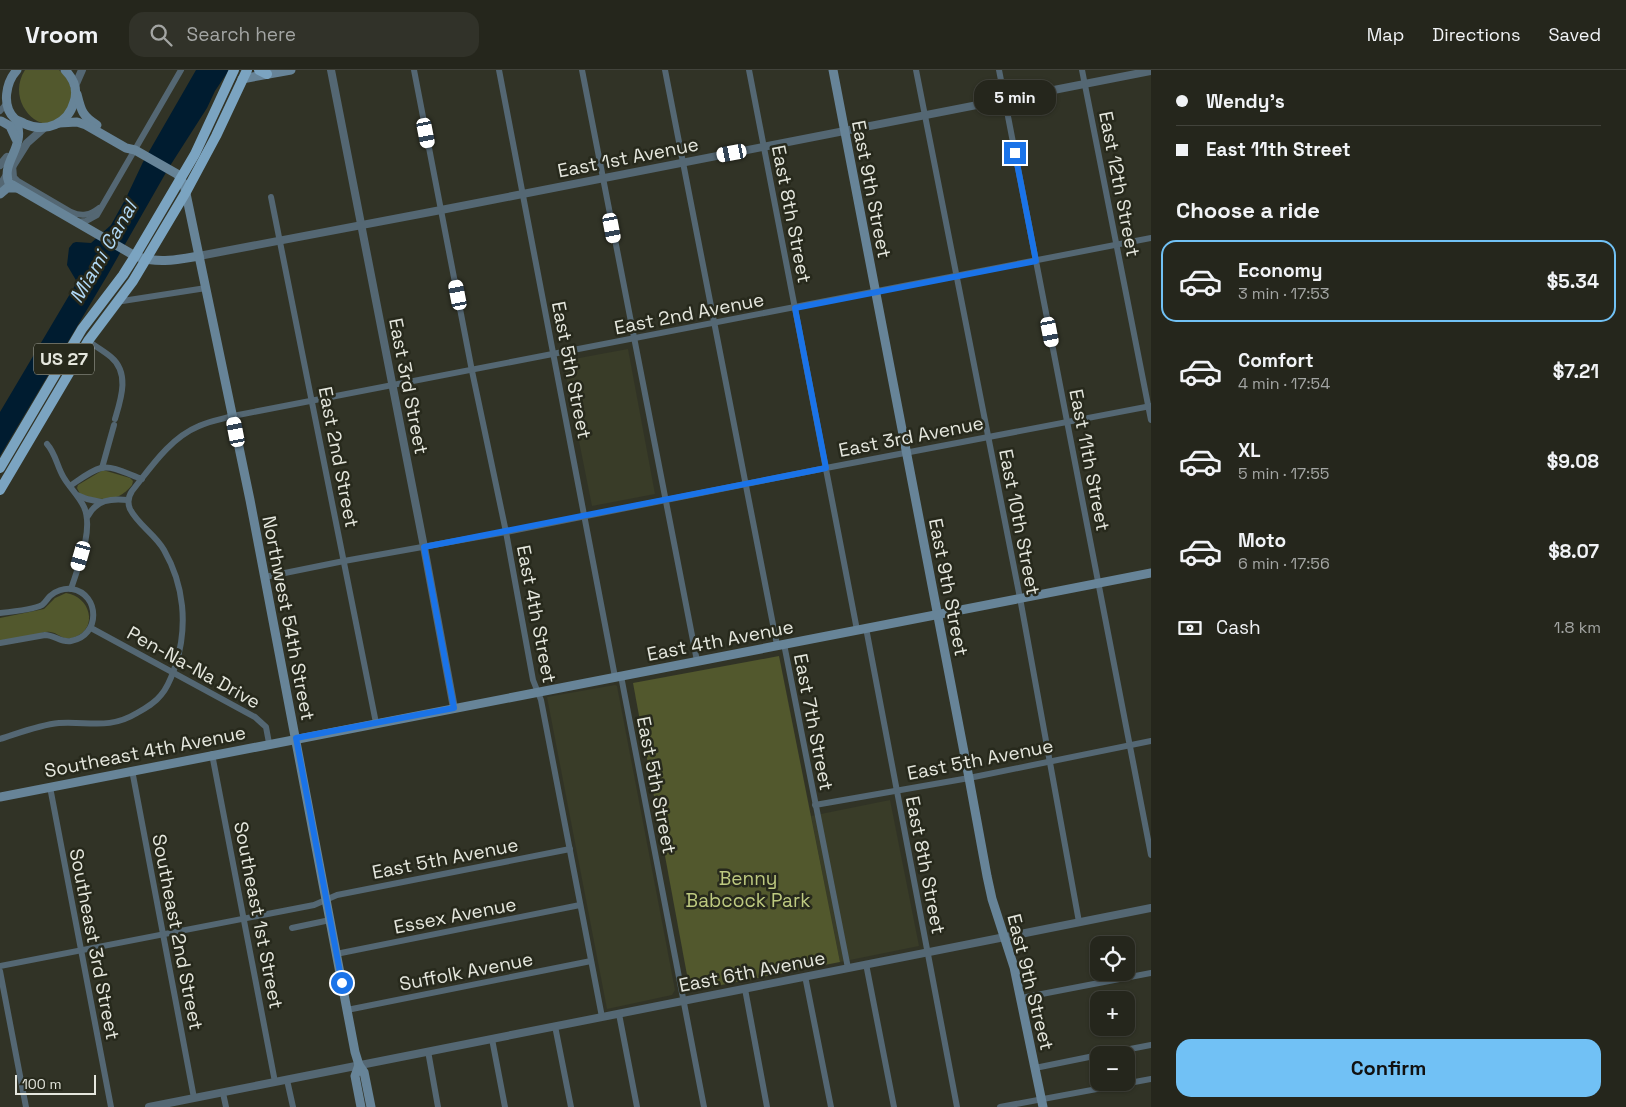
<!DOCTYPE html>
<html lang="en">
<head>
<meta charset="utf-8">
<style>
  :root { --surface:#25261c; --page:#313229; --text:#f1f3f6; --muted:#a3a5a3; --line:#42433b; --accent:#71c1f5 }
  body { margin:0; font-family:"Space Grotesk",sans-serif; background:var(--page); color:var(--text); height:100vh; display:flex; flex-direction:column; font-size:19px; white-space:nowrap }
  * { box-sizing:border-box; margin:0 }
  p { font-size:16px; color:var(--muted) }
  .icon { flex:none; width:28px; height:28px; fill:none; stroke:currentColor; stroke-width:2; stroke-linecap:round; stroke-linejoin:round }
  .map { position:relative; flex:1; overflow:hidden }
  .drawer { display:flex; flex-direction:column; background:var(--surface); width:475px }
  .drawer>* { flex:none }
  .banner { display:grid; align-content:center; height:110px; padding:0 25px; background:var(--surface) }
  .buttons { position:absolute; left:1090px; top:866px; display:grid; gap:10px }
  .buttons a { display:grid; place-items:center; width:45px; height:45px; border-radius:10px; background:var(--surface); box-shadow:0 1px 4px #0004,0 0 0 1px var(--line); font-size:25px }
  .scale { position:absolute; left:15px; bottom:12px; width:81px; box-sizing:border-box; padding-left:5px; border:2px solid #e5e7de; border-top:0; font-size:14px; line-height:18px; white-space:nowrap; color:#e5e7de; -webkit-text-stroke:4px #27291c; paint-order:stroke }
  .end { position:absolute; width:22px; height:22px; margin:-11px; border:6px solid #1a73e8; background:#fff; box-shadow:0 0 0 2px #fff }
  .from { border-radius:50% }
  .bubble { position:absolute; height:35px; border-radius:15px; background:var(--surface); box-shadow:0 1px 4px #0004,0 0 0 1px var(--line); font-size:16px; font-weight:700; line-height:35px; text-align:center }
  .car { position:absolute; width:15px; height:30px; margin:-15px -8px; border-radius:6px; box-shadow:0 0 4px 1px #0007; background:linear-gradient(#fff 24%,#345 0 40%,#fff 0 76%,#345 0 86%,#fff 0) }
  .banner b { display:flex; align-items:center; gap:18px; height:48px; font-size:19px }
  .banner b+b { border-top:1px solid var(--line) }
  .banner i { width:12px; height:12px; background:var(--text) }
  ul { padding:0; list-style:none }
  li { display:flex; align-items:center; gap:15px; height:82px; margin:0 10px 8px; padding:0 15px; border:2px solid transparent; border-radius:15px }
  li div { flex:1 }
  li b { display:block; font-size:19px }
  li em { font-style:normal; font-weight:700 }
  li.on { border-color:var(--accent) }
  li>.icon { width:45px; height:45px; stroke-width:1.5 }
  h2 { padding:0 25px; font-size:22px; line-height:60px }
  .pay { display:flex; align-items:center; gap:12px; height:55px; padding:0 25px; font-size:19px }
  .pay p { margin-inline-start:auto }
  .cta { display:flex; gap:10px; margin-top:auto; padding:10px 25px }
  .cta a { flex:1; height:58px; border-radius:15px; background:var(--accent); color:#111; font-size:20px; font-weight:700; line-height:58px; text-align:center }
  header { display:flex; align-items:center; gap:30px; box-sizing:border-box; height:70px; padding:0 25px; background:var(--surface); border-bottom:1px solid var(--line) }
  header strong { font-size:24px }
  nav { display:flex; gap:28px; margin-inline-start:auto; font-size:18px }
  .search { width:350px; height:45px; background:var(--page); display:flex; align-items:center; gap:12px; box-sizing:border-box; padding:0 18px; border-radius:15px; color:var(--muted); font-size:19px }
  main { display:flex; flex:1; min-height:0 }
  .map>svg:first-child { display:block }
  .built { fill:#393c28 }
  .green { fill:#52582d }
  .water { fill:#001c30 }
  .lines { fill:none; stroke-linecap:round; stroke-linejoin:round }
  .minor { stroke:#546773; stroke-width:6 }
  .tertiary { stroke:#546773; stroke-width:8 }
  .secondary { stroke:#678498; stroke-width:9 }
  .trunk { stroke:#7ba4c1; stroke-width:10 }
  .route { stroke:#1a73e8; stroke-width:6 }
  .labels { text-anchor:middle; stroke-width:5; stroke-linejoin:round; paint-order:stroke }
  .shield { fill:#27291c; stroke:#acaea4; stroke-width:1 }
  .shield-label { font-size:18px; font-weight:bold; fill:#e5e7de }
  .street-label { font-size:19px; fill:#e5e7de; stroke:#27291c }
  .park-label { font-size:19px; fill:#beca80; stroke:#27291c }
  .water-label { font-size:20px; font-style:italic; fill:#b1d9f6; stroke:#27291c }
</style>
</head>
<body>
<header>
<strong>Vroom</strong>
<div class="search"><svg class="icon" aria-label="search" viewBox="0 0 24 24"><circle cx="10" cy="10" r="6"/><path d="M15 15l6 6"/></svg>Search here</div>
<nav><a>Map</a><a>Directions</a><a>Saved</a></nav>
</header>
<main>
<div class="map">
<svg width="1151" height="1037" viewBox="0 0 1151 1037">
  <rect width="100%" height="100%" fill="#313326"/>
  <g class="built">
    <path d="M628 279 655 424 592 436 563 291Z"/>
    <path d="M615 615 617 616 675 920 672 925 607 939 547 627Z"/>
    <path d="M890 730 919 876 840 892 811 746Z"/>
  </g>
  <g class="green">
    <path d="M25 0H59C67 7 73 16 71 27 61 84 0 39 25 0Z"/>
    <path d="M103 400 130 408 133 411 132 415C118 433 100 431 80 424L77 418 78 415Z"/>
    <path d="M66 523C90 526 99 558 75 567 62 572 60 563 50 562 47 561 42 563 38 564 26 566 13 569 0 571V548L44 539 55 528Z"/>
    <path d="M779 586 840 892 690 921 633 613Z"/>
  </g>
  <path class="water" d="M196 0H229L215 21 207 38 168 99 107 206 0 386V342L77 212 67 195 69 178 73 173 76 172 91 173 111 155 126 128 143 92Z"/>
  <g class="lines">
    <g class="minor">
      <path d="M414 0 472 301 506 462 533 610 541 630 602 947"/>
      <path d="M499 0 615 607"/>
      <path d="M582 0 697 591"/>
      <path d="M665 0 777 575"/>
      <path d="M749 0 857 560"/>
      <path d="M916 0 1020 528 1079 852"/>
      <path d="M999 0 1151 785"/>
      <path d="M1082 0 1151 350"/>
      <path d="M0 41 7 33"/>
      <path d="M13 95 14 107 18 111 71 142C82 147 90 145 99 138"/>
      <path d="M271 127 376 653"/>
      <path d="M75 152 86 151 97 145 181 0"/>
      <path d="M116 232 206 218"/>
      <path d="M88 271C95 276 104 281 111 287 130 303 121 329 115 349"/>
      <path d="M47 374C56 384 57 397 64 408 70 418 79 426 84 437 94 459 78 497 71 519"/>
      <path d="M102 398 114 355"/>
      <path d="M70 416C79 410 90 401 101 398 113 395 130 405 142 409"/>
      <path d="M77 425 87 429 101 432"/>
      <path d="M88 446C96 430 111 428 128 430"/>
      <path d="M265 507 344 491 506 462 826 398 1151 336"/>
      <path d="M0 543C10 542 35 539 42 535 45 533 47 529 50 526 55 521 64 518 72 519 100 524 101 566 71 571 61 573 55 565 45 565L0 573"/>
      <path d="M91 558 255 647 266 657 269 673"/>
      <path d="M866 558 957 1037"/>
      <path d="M784 574 848 898"/>
      <path d="M621 606 704 1037"/>
      <path d="M0 669C19 663 39 655 59 653 88 651 109 660 137 643 146 638 155 633 161 625 169 616 172 605 176 594 188 555 184 515 164 480 155 464 138 455 130 439 127 432 128 427 132 421 151 397 170 368 199 356 210 351 222 349 233 346L1151 168"/>
      <path d="M212 684 275 1012"/>
      <path d="M132 700 194 1028"/>
      <path d="M50 717 111 1037"/>
      <path d="M815 735 969 708 1151 671"/>
      <path d="M292 858 330 850"/>
      <path d="M336 884 580 835"/>
      <path d="M866 894 894 1037"/>
      <path d="M0 896 314 835 337 825 570 779"/>
      <path d="M0 901 26 1037"/>
      <path d="M805 906 831 1037"/>
      <path d="M745 919 767 1037"/>
      <path d="M1021 928 1151 903"/>
      <path d="M347 940 591 891"/>
      <path d="M619 944 637 1037"/>
      <path d="M555 956 571 1037"/>
      <path d="M492 969 505 1037"/>
      <path d="M428 981 438 1037"/>
      <path d="M1099 985 1151 975"/>
      <path d="M1035 998 1099 985"/>
      <path d="M287 1010 293 1037"/>
      <path d="M223 1023 226 1037"/>
      <path d="M1000 1037 1151 1009"/>
    </g>
    <g class="tertiary">
      <path d="M331 0 424 477 454 638"/>
      <path d="M75 16 82 0"/>
      <path d="M0 95 7 87"/>
      <path d="M0 116 27 73 44 58"/>
      <path d="M199 186 441 140 1151 1"/>
      <path d="M149 1037 1151 838"/>
    </g>
    <g class="secondary">
      <path d="M17 0C6 12 1 36 15 49 18 51 22 52 25 54 46 63 68 54 74 32 78 20 74 9 65 0"/>
      <path d="M833 0 969 708 987 806 992 829 1014 897 1043 1037"/>
      <path d="M242 9 291 0"/>
      <path d="M77 24C81 40 82 46 97 55"/>
      <path d="M16 50C27 77 0 92 9 113L135 186C158 194 176 190 199 186"/>
      <path d="M1 51 10 56 16 69"/>
      <path d="M59 53 77 52 86 55 126 78 135 80 177 104 184 114 250 430 355 982 359 995 364 1002 371 1037"/>
      <path d="M0 124 7 118H16"/>
      <path d="M0 727 1151 503"/>
      <path d="M359 995 355 1006 361 1037"/>
    </g>
    <g class="trunk">
      <path d="M259 0 267 4"/>
      <path d="M0 398 82 259 123 205 135 186 195 84 234 0"/>
      <path d="M0 420 88 271 133 211 186 122 216 66 247 0"/>
    </g>
  </g>
  <g class="lines">
    <path class="route" d="M342 913 296 668 454 638 424 477 826 398 795 238 1036 191 1015 83"/>
  </g>
  <g class="labels">
    <rect class="shield" x="34" y="273.5" width="60" height="31" rx="4"/>
    <g class="shield-label">
      <text x="64" y="295">US 27</text>
    </g>
    <g class="street-label">
      <text transform="translate(628 87) rotate(-11)" y="7">East 1st Avenue</text>
      <text transform="translate(1120 114) rotate(79)" y="7">East 12th Street</text>
      <text transform="translate(872 119) rotate(79)" y="7">East 9th Street</text>
      <text transform="translate(792 144) rotate(79)" y="7">East 8th Street</text>
      <text transform="translate(689 243) rotate(-11)" y="7">East 2nd Avenue</text>
      <text transform="translate(572 300) rotate(79)" y="7">East 5th Street</text>
      <text transform="translate(409 316) rotate(79)" y="7">East 3rd Street</text>
      <text transform="translate(911 366) rotate(-11)" y="7">East 3rd Avenue</text>
      <text transform="translate(339 387) rotate(79)" y="7">East 2nd Street</text>
      <text transform="translate(1090 390) rotate(79)" y="7">East 11th Street</text>
      <text transform="translate(1020 452) rotate(79)" y="7">East 10th Street</text>
      <text transform="translate(949 517) rotate(79)" y="7">East 9th Street</text>
      <text transform="translate(537 544) rotate(79)" y="7">East 4th Street</text>
      <text transform="translate(289 548) rotate(79)" y="7">Northwest 54th Street</text>
      <text transform="translate(720 570) rotate(-11)" y="7">East 4th Avenue</text>
      <text transform="translate(194 597) rotate(29)" y="7">Pen-Na-Na Drive</text>
      <text transform="translate(814 652) rotate(79)" y="7">East 7th Street</text>
      <text transform="translate(145 681) rotate(-11)" y="7">Southeast 4th Avenue</text>
      <text transform="translate(980 689) rotate(-11)" y="7">East 5th Avenue</text>
      <text transform="translate(657 715) rotate(79)" y="7">East 5th Street</text>
      <text transform="translate(445 788) rotate(-11)" y="7">East 5th Avenue</text>
      <text transform="translate(926 795) rotate(79)" y="7">East 8th Street</text>
      <text transform="translate(259 845) rotate(79)" y="7">Southeast 1st Street</text>
      <text transform="translate(455 845) rotate(-11)" y="7">Essex Avenue</text>
      <text transform="translate(178 862) rotate(79)" y="7">Southeast 2nd Street</text>
      <text transform="translate(95 874) rotate(79)" y="7">Southeast 3rd Street</text>
      <text transform="translate(466 901) rotate(-11)" y="7">Suffolk Avenue</text>
      <text transform="translate(752 901) rotate(-11)" y="7">East 6th Avenue</text>
      <text transform="translate(1031 912) rotate(76)" y="7">East 9th Street</text>
    </g>
    <g class="park-label">
      <text x="748" y="815">Benny<tspan x="748" dy="22">Babcock Park</tspan></text>
    </g>
    <g class="water-label">
      <text transform="translate(103 182) rotate(-60)" y="7">Miami Canal</text>
    </g>
  </g>
</svg>
<div class="buttons">
<a><svg class="icon" aria-label="locate" viewBox="0 0 24 24"><circle cx="12" cy="12" r="6"/><path d="M12 2v4M12 18v4M2 12h4M18 12h4"/></svg></a>
<a>+</a>
<a>−</a>
</div>
<div class="scale">100 m</div>
<i class="end from" style="left:342px;top:913px"></i>
<i class="end" style="left:1015px;top:83px"></i>
<div class="bubble" style="left:974px;top:10px;width:82px">5 min</div>
<i class="car" style="left:426px;top:63px;rotate:169deg"></i>
<i class="car" style="left:732px;top:83px;rotate:259deg"></i>
<i class="car" style="left:612px;top:158px;rotate:169deg"></i>
<i class="car" style="left:458px;top:225px;rotate:349deg"></i>
<i class="car" style="left:1050px;top:262px;rotate:169deg"></i>
<i class="car" style="left:236px;top:362px;rotate:349deg"></i>
<i class="car" style="left:81px;top:486px;rotate:196deg"></i>
</div>
<section class="drawer">
<div class="banner">
<b><i class="from"></i>Wendy's</b>
<b><i></i>East 11th Street</b>
</div>
<h2>Choose a ride</h2>
<ul>
<li class="on"><svg class="icon" aria-label="car" viewBox="0 0 24 24"><path d="M5 17H2v-5l4-1 3-4h7l3 4 3 1v5h-3M9 17h6M6 11h13"/><circle cx="7" cy="17" r="2"/><circle cx="17" cy="17" r="2"/></svg><div><b>Economy</b><p>3 min · 17:53</p></div><em>$5.34</em></li>
<li><svg class="icon" aria-label="car" viewBox="0 0 24 24"><path d="M5 17H2v-5l4-1 3-4h7l3 4 3 1v5h-3M9 17h6M6 11h13"/><circle cx="7" cy="17" r="2"/><circle cx="17" cy="17" r="2"/></svg><div><b>Comfort</b><p>4 min · 17:54</p></div><em>$7.21</em></li>
<li><svg class="icon" aria-label="car" viewBox="0 0 24 24"><path d="M5 17H2v-5l4-1 3-4h7l3 4 3 1v5h-3M9 17h6M6 11h13"/><circle cx="7" cy="17" r="2"/><circle cx="17" cy="17" r="2"/></svg><div><b>XL</b><p>5 min · 17:55</p></div><em>$9.08</em></li>
<li><svg class="icon" aria-label="car" viewBox="0 0 24 24"><path d="M5 17H2v-5l4-1 3-4h7l3 4 3 1v5h-3M9 17h6M6 11h13"/><circle cx="7" cy="17" r="2"/><circle cx="17" cy="17" r="2"/></svg><div><b>Moto</b><p>6 min · 17:56</p></div><em>$8.07</em></li>
</ul>
<div class="pay"><svg class="icon" aria-label="cash" viewBox="0 0 24 24"><path d="M3 7h18v10H3z"/><circle cx="12" cy="12" r="2"/></svg>Cash<p>1.8 km</p></div>
<div class="cta"><a>Confirm</a></div>
</section>
</main>
</body>
</html>
